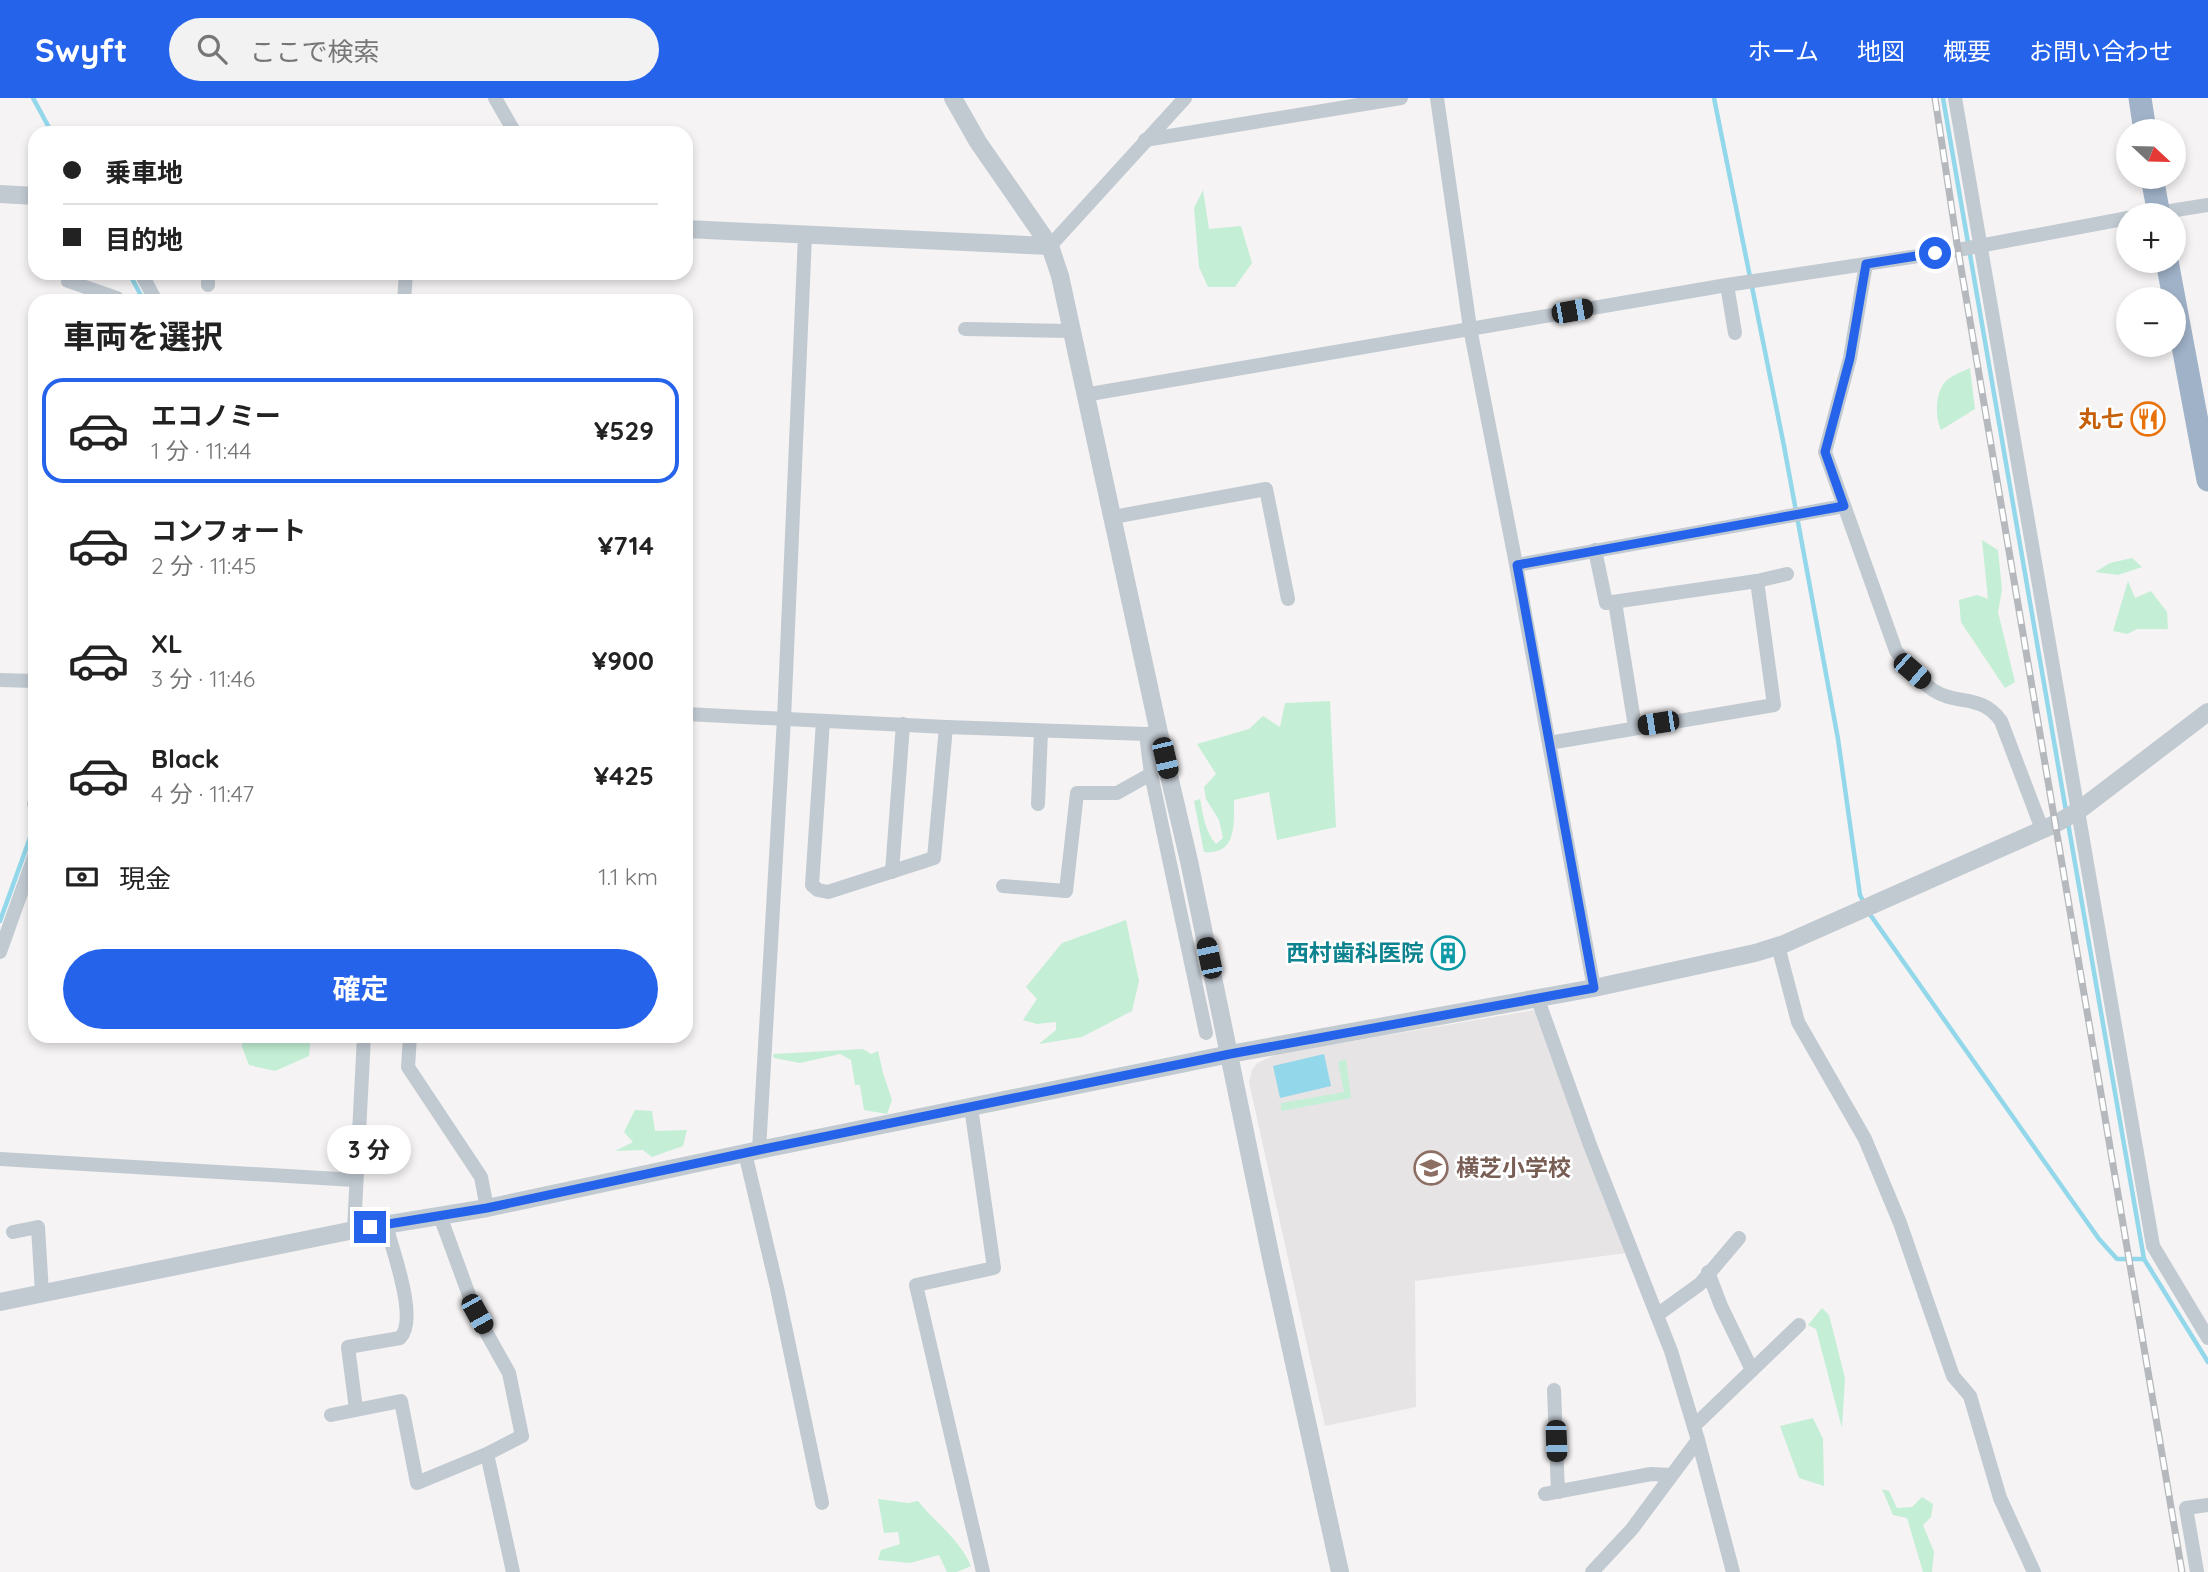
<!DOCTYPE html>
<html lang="ja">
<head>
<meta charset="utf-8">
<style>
  :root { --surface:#fff; --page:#f2f2f2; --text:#222; --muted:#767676; --line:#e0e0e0; --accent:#2563eb }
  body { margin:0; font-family:Quicksand,"Noto Sans JP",sans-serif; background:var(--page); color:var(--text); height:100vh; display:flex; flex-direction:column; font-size:26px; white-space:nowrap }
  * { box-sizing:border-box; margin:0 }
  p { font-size:23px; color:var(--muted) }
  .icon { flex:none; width:38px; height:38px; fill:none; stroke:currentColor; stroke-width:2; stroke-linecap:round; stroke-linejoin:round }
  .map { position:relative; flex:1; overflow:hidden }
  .drawer { position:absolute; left:28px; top:196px; width:665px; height:749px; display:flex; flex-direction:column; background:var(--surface); border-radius:21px; box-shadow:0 4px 10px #0003 }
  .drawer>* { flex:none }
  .top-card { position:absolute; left:28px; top:28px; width:665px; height:154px; border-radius:21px; box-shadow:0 4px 10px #0003; display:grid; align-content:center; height:154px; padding:0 35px; background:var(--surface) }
  .needle { width:46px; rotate:112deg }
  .buttons { position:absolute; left:2116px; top:21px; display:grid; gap:14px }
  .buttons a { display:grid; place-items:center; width:70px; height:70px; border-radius:50%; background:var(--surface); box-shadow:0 4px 10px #0003; font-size:35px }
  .end { position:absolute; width:32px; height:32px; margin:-16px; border:9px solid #2563eb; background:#fff; box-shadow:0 0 0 4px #fff }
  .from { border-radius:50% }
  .bubble { position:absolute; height:49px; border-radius:24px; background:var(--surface); box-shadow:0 4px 10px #0003; font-size:23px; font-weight:700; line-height:49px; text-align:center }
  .car { position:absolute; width:21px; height:42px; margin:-21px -10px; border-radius:9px; box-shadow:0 0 5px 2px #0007; background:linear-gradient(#222 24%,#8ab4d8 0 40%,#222 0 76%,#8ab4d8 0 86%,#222 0) }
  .top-card b { display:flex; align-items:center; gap:24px; height:66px; font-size:26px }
  .top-card b+b { border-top:2px solid var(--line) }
  .top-card i { width:18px; height:18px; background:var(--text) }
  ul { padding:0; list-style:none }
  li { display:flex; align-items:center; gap:21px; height:105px; margin:0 14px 10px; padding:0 21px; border:4px solid transparent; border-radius:21px }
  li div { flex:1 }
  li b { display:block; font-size:26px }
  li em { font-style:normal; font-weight:700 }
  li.selected { border-color:var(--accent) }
  li>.icon { width:63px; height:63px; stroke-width:1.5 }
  h2 { padding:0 35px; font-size:32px; line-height:84px }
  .pay { display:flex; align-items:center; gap:18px; height:77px; padding:0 35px; font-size:26px }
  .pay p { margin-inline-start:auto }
  .action { display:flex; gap:14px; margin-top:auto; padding:14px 35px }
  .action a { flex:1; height:80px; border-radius:42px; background:var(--accent); color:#fff; font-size:28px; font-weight:700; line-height:80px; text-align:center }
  header { display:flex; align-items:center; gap:42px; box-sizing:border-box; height:98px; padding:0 35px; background:var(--accent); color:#fff }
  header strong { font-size:33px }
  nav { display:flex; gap:38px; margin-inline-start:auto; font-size:24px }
  .search { width:490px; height:63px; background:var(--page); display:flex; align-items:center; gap:18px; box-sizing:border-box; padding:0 24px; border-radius:38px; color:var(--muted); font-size:26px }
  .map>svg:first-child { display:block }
  .education { fill:#e6e4e5 }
  .green { fill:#c4efd6 }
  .water { fill:#93d7eb }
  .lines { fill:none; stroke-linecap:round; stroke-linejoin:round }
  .stream { stroke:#93d7eb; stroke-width:4.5 }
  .minor { stroke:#c1c9d1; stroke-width:14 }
  .tertiary { stroke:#c1c9d1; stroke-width:18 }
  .trunk { stroke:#a0b2c8; stroke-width:23 }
  .rail-casing { stroke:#b5b8bc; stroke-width:7 }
  .rail { stroke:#fff; stroke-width:4.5; stroke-dasharray:13; stroke-linecap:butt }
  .route { stroke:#2563eb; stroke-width:9 }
  .labels { text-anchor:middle; stroke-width:5; stroke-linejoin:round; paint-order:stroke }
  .food-label { font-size:23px; font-weight:bold; fill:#c56008; stroke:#fff; text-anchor:end }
  .culture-label { font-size:23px; font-weight:bold; fill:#0d838f; stroke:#fff; text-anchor:end }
  .education-label { font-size:23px; font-weight:bold; fill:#785e54; stroke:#fff; text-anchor:start }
</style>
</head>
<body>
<header>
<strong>Swyft</strong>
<div class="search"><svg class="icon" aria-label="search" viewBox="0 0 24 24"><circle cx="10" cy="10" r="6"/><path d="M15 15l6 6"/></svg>ここで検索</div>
<nav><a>ホーム</a><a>地図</a><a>概要</a><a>お問い合わせ</a></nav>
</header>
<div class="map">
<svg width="2208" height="1474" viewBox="0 0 2208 1474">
  <rect width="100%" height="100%" fill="#f5f3f3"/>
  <path class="education" d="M1534 912 1626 1155 1415 1183 1416 1309 1325 1328 1249 984 1252 972 1257 965 1278 956Z"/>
  <g class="green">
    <path d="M1203 92 1209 131 1241 128 1252 165 1235 189H1208L1199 169 1194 110Z"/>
    <path d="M1970 270 1975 311 1941 332C1935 318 1935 296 1945 284 1952 277 1961 274 1970 270Z"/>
    <path d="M1982 442 1998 452 2002 492 1998 514 2015 584 2005 590 1961 524 1959 502 1977 497 1988 501Z"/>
    <path d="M2132 460 2142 469 2118 477 2095 474 2110 465Z"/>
    <path d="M2128 483 2135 500 2151 493 2167 514 2168 531H2137L2127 536 2113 533Z"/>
    <path d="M1330 603 1336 729 1277 742 1269 694 1234 702C1234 726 1237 757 1204 754L1194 703 1200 701C1203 716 1205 734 1216 746L1223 740 1219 722 1206 701 1204 689 1216 676 1197 646 1249 631 1263 618 1280 629 1285 605Z"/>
    <path d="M1126 822 1139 883 1132 913 1082 939 1039 946 1056 932V924L1037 926 1023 922 1037 901 1026 889 1062 845Z"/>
    <path d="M253 938H311L309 958 275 973 249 967 242 949 243 939Z"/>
    <path d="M863 951 871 956 878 953 883 975 892 1002 887 1016 864 1012 860 987H855L851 962 840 956 800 965 774 960 773 956Z"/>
    <path d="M1346 961 1351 1000 1281 1013V1005L1344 994 1338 964Z"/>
    <path d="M635 1012 652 1013 655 1033 687 1032 683 1048 652 1059 643 1052 615 1053 633 1044 624 1034Z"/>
    <path d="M1822 1210 1829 1217 1845 1280 1842 1330 1816 1231 1808 1227Z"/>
    <path d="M1813 1320 1823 1341 1824 1388 1799 1380 1780 1328Z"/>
    <path d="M1882 1391 1889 1393 1897 1410 1912 1409 1922 1399 1933 1406 1931 1419 1923 1427 1934 1454 1932 1474H1923L1907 1420 1893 1417Z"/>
    <path d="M878 1401 908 1405 918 1403C936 1426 959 1440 971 1468L957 1474H947L939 1457 910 1465 878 1462 881 1452 900 1446 898 1434 884 1435Z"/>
  </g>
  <path class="water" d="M1324 956 1331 988 1280 1000 1273 968Z"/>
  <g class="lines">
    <g class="stream">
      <path d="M33 0 52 35"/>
      <path d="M1714 0 1784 348 1838 641 1860 797 1865 807"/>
      <path d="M1943 0 2066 713"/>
      <path d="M129 175 144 203"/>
      <path d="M2068 725 2144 1161 2208 1264"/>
      <path d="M1869 815 2099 1141 2117 1161H2144"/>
      <path d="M0 823 35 726"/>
    </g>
    <g class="minor">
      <path d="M495 0 515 35"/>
      <path d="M1437 0 1470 230 1515 461 1594 890"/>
      <path d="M1955 0 2153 1148 2208 1240"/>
      <path d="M1145 42 1401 0"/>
      <path d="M2145 117 2208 107"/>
      <path d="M1050 148 1185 0"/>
      <path d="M1866 166 1850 260 1825 354 1896 553C1907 567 1918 582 1933 592 1957 608 1981 595 2001 623L2042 731"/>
      <path d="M69 175 68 183 117 200"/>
      <path d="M141 175 156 203"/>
      <path d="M208 187V175"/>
      <path d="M1727 187 1735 235"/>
      <path d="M404 203 406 175"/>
      <path d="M965 231 1070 233"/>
      <path d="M1084 297 1727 187 1958 152 2128 120"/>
      <path d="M1113 419 1266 391 1288 501"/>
      <path d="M1595 452 1606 505 1757 483 1787 476"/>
      <path d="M1517 467 1844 408"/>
      <path d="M1615 504 1635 629"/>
      <path d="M0 582 35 583"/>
      <path d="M686 616 946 629 1146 636 1159 635"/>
      <path d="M823 623 812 787 818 792 828 794 934 760 946 629"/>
      <path d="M1146 636 1151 676 1206 935"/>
      <path d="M1549 645 1774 607 1757 483"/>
      <path d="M34 706 35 703"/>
      <path d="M1038 706 1041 633"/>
      <path d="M892 774 903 626"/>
      <path d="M1003 788 1066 793 1077 695H1117L1151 676"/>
      <path d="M1778 848 1798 924 1865 1041 1900 1125 1953 1278 1970 1298 2000 1400 2034 1474"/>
      <path d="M0 854 35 756"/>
      <path d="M1537 899 1590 1047 1671 1253 1698 1342 1733 1474"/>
      <path d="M410 938 408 969 481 1079 487 1110"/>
      <path d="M971 1009 994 1170 916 1187 983 1474"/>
      <path d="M759 1052 784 621 805 138"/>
      <path d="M745 1055 777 1190 822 1405"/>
      <path d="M0 1061 355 1082"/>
      <path d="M354 1132 364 938"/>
      <path d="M13 1134 38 1129 42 1195"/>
      <path d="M1708 1174 1721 1208 1752 1272"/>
      <path d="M1657 1217 1700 1186 1739 1140"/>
      <path d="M1554 1292 1558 1394"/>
      <path d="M356 1311 348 1249 400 1240C419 1222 392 1151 386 1127"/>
      <path d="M331 1317 401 1303 417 1385 487 1356 522 1338 509 1275 476 1216 440 1118"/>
      <path d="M1694 1328 1799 1227"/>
      <path d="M487 1356 513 1474"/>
      <path d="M1545 1396 1651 1376 1671 1377"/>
      <path d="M1592 1474 1632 1431 1698 1342"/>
      <path d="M2197 1474 2186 1410 2208 1407"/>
    </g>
    <g class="tertiary">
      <path d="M953 0 978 44 1050 148 1060 178 1159 635 1189 763 1271 1160 1340 1474"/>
      <path d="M0 96 35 98"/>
      <path d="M686 131 1050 148"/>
      <path d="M0 1204 354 1132 487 1110 759 1052 1230 956 1594 890 1755 855 1784 846 2055 726 2078 713 2208 614"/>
    </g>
    <g class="trunk">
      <path d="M2140 0 2145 33"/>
      <path d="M2152 79 2159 117"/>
      <path d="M2167 163 2208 382"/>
    </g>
    <defs>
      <path id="rail" d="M1935 0 1958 152 2182 1474"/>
    </defs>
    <use href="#rail" class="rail-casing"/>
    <use href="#rail" class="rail"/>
  </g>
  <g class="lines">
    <path class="route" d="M370 1129 487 1110 759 1052 1230 956 1594 890 1517 467 1844 408 1825 354 1850 260 1866 166 1935 155"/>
  </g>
  <defs>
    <symbol id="restaurant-ring" viewBox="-11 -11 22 22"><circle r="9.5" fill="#fff" stroke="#e8710a" stroke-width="1.5"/><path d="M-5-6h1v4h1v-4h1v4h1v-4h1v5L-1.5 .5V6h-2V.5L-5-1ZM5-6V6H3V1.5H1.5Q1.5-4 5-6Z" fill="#e8710a"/></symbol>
    <symbol id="building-ring" viewBox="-11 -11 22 22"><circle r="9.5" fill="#fff" stroke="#0f9aa8" stroke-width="1.5"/><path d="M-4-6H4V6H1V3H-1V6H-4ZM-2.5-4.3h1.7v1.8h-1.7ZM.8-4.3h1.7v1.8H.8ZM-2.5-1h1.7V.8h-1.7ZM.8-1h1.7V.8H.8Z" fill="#0f9aa8"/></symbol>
    <symbol id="school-ring" viewBox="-11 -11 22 22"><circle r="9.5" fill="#fff" stroke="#8d6e63" stroke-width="1.5"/><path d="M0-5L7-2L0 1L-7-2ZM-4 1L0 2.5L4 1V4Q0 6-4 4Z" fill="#8d6e63"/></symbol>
  </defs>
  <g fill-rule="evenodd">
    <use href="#restaurant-ring" x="2129" y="302" width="38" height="38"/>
    <use href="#building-ring" x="1429" y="836" width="38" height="38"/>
    <use href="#school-ring" x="1412" y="1051" width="38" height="38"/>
  </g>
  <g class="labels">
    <g class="food-label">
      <text x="2124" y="329">丸七</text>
    </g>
    <g class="culture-label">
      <text x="1424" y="863">西村歯科医院</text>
    </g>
    <g class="education-label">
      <text x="1456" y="1078">横芝小学校</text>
    </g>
  </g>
</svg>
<div class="buttons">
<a><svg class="needle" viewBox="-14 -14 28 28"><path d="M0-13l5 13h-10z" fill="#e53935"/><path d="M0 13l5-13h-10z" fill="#767676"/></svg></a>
<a>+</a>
<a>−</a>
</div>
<i class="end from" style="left:1935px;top:155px"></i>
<i class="end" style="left:370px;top:1129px"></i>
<div class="bubble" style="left:327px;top:1027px;width:84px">3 分</div>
<i class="car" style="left:1572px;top:213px;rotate:80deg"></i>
<i class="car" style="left:1912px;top:573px;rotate:131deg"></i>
<i class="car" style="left:1658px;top:625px;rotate:261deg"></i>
<i class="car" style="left:1165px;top:660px;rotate:167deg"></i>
<i class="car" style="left:1209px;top:860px;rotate:348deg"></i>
<i class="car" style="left:477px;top:1216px;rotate:151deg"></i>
<i class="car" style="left:1556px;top:1343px;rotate:178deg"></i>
<div class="top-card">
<b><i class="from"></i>乗車地</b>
<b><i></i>目的地</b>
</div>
<section class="drawer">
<h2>車両を選択</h2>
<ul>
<li class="selected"><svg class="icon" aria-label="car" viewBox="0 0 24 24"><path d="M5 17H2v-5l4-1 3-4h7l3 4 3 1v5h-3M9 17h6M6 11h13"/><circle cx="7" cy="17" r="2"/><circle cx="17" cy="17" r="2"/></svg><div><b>エコノミー</b><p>1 分 · 11:44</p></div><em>¥529</em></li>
<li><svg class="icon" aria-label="car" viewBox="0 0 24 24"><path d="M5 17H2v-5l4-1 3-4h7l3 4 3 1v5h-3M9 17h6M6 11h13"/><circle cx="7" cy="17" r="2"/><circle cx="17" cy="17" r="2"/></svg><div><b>コンフォート</b><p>2 分 · 11:45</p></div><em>¥714</em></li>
<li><svg class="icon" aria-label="car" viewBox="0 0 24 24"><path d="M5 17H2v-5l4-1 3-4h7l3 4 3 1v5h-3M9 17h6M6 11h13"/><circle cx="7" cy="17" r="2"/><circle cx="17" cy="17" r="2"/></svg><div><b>XL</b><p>3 分 · 11:46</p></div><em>¥900</em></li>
<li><svg class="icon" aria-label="car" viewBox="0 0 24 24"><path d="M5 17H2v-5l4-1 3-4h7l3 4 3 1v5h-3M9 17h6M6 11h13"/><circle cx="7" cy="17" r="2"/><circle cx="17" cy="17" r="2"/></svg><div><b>Black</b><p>4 分 · 11:47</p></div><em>¥425</em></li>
</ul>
<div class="pay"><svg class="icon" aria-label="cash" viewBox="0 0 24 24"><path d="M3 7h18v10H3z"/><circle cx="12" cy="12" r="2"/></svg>現金<p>1.1 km</p></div>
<div class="action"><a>確定</a></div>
</section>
</div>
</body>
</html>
